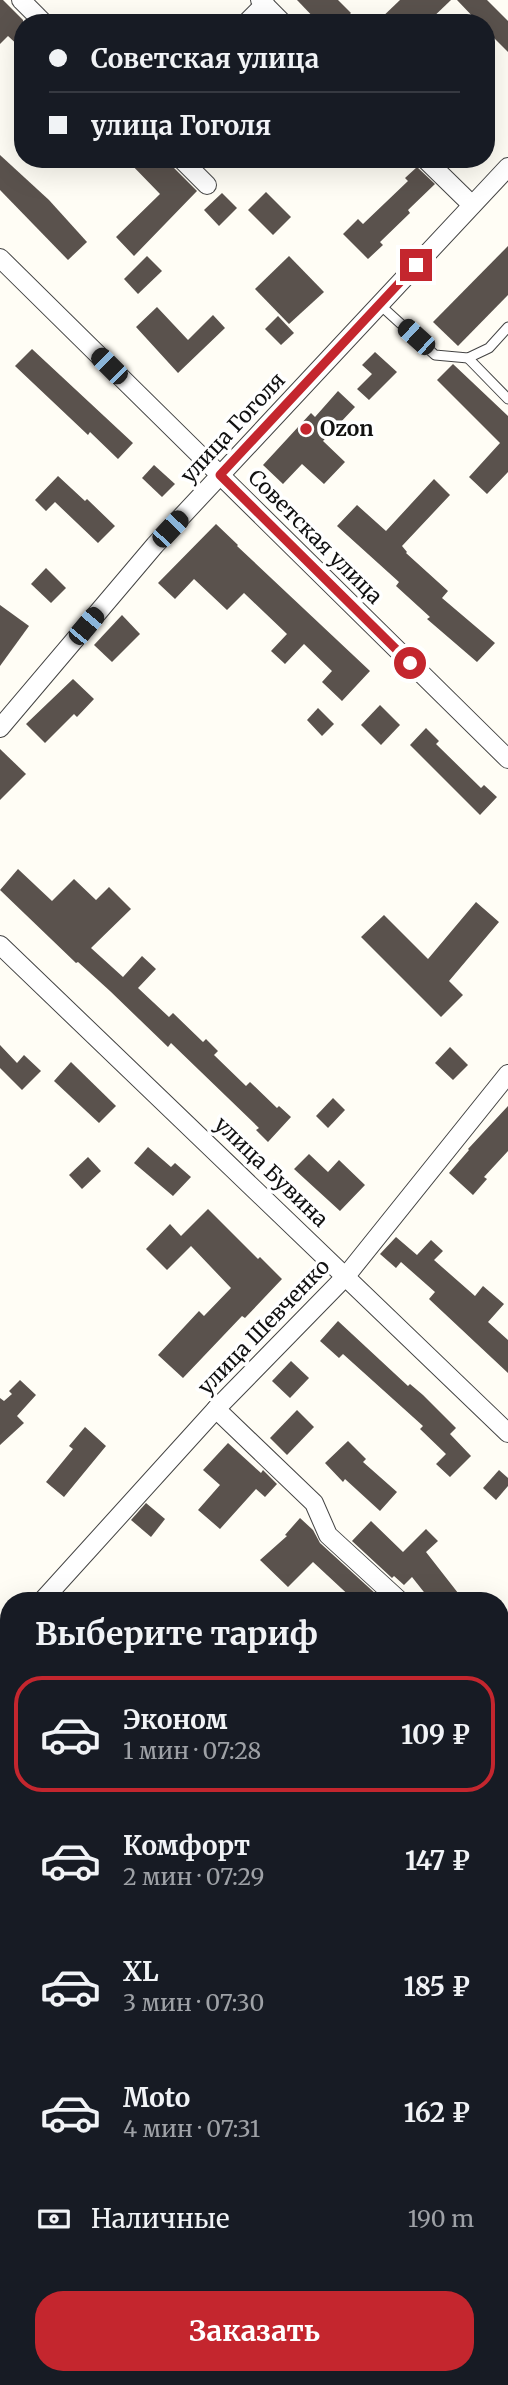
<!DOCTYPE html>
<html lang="ru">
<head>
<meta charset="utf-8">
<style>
  :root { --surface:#171b24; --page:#242831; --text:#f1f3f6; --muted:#9ea1a6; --line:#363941; --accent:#c4262e }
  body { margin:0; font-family:Merriweather,serif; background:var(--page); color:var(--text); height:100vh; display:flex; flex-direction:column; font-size:26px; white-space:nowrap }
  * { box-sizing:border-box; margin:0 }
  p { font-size:23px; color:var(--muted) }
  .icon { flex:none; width:38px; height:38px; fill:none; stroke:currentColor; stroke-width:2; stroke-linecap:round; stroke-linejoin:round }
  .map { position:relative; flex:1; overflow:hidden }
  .panel { position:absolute; left:0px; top:1592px; width:509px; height:793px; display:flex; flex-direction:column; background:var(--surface); border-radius:28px 28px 0 0; box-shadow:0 7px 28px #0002 }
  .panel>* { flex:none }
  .banner { position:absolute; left:14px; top:14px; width:481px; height:154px; border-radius:28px; box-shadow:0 7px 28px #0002; display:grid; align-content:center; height:154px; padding:0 35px; background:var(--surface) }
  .end { position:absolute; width:32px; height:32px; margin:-16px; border:9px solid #c4262e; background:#fff; box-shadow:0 0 0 4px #fff }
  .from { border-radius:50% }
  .car { position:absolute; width:21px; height:42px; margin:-21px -10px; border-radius:9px; box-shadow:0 0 5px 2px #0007; background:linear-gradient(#222 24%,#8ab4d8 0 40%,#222 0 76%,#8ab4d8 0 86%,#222 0) }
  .banner b { display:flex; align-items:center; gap:24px; height:66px; font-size:26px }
  .banner b+b { border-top:2px solid var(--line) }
  .banner i { width:18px; height:18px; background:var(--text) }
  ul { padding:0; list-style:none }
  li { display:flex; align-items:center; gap:21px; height:116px; margin:0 14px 10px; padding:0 21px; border:4px solid transparent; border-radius:28px }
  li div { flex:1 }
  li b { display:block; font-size:26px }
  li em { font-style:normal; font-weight:700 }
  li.active { border-color:var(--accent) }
  li>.icon { width:63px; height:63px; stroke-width:1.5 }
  h2 { padding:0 35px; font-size:32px; line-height:84px }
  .pay { display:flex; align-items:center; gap:18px; height:77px; padding:0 35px; font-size:26px }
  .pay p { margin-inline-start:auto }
  .action { display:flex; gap:14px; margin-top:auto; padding:14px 35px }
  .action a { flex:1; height:80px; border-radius:28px; background:var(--accent); color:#fff; font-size:28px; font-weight:700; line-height:80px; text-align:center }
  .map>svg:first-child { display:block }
  .green { fill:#d5ebbd }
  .building { fill:#5a524d }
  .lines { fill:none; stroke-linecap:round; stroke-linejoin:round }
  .service-casing { stroke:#444; stroke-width:11 }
  .minor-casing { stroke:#444; stroke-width:20 }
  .service { stroke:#fff; stroke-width:9 }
  .minor { stroke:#fff; stroke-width:18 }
  .route { stroke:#c4262e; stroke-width:9 }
  .poi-dot { fill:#c4262e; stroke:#fff; stroke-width:2.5 }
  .labels { text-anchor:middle; stroke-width:7; stroke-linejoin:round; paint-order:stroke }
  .street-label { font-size:21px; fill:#111; stroke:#fff }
  .poi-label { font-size:21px; font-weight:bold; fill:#111; stroke:#fff; text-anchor:start }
</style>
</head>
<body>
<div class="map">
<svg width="508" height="2385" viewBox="0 0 508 2385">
  <rect width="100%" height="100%" fill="#fffdf5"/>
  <path class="green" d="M0 2266 9 2276V2376L97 2377 104 2385H0Z"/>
  <g class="building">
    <path d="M0 0H3L23 20V50L8 36 0 44Z"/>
    <path d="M297 0H338L351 13 341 23H319Z"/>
    <path d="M400 0H451L427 23H376Z"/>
    <path d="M457 0H487L508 21V52L486 30V23L477 21Z"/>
    <path d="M0 155 49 200 87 242 68 260 0 190Z"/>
    <path d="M126 159H170L173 167 197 191 134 256 116 237 160 194Z"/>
    <path d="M417 167 435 184 408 210 410 213 380 242 383 245 368 259 343 234 358 219 363 224 408 181 405 178Z"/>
    <path d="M266 192 291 217 273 235 248 210Z"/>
    <path d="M222 193 237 208 219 226 204 210Z"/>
    <path d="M508 246V295L458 346 433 322Z"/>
    <path d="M147 256 162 271 138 294 124 279Z"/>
    <path d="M289 256 324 292 289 324 255 289Z"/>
    <path d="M157 307 188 340 213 315 225 328 178 373 136 327Z"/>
    <path d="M278 316 294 333 281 345 265 329Z"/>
    <path d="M32 349 133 443 118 459 90 432 88 435 15 366Z"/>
    <path d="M375 352 397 372 369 400 357 389 372 374 362 365Z"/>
    <path d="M453 364 508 416V472L487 494 469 477 500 443 437 380Z"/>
    <path d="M338 391 355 407 323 441 345 462 324 484 302 464 283 484 263 465 311 413 315 417Z"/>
    <path d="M154 465 175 484 162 497 142 478Z"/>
    <path d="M58 476 85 501 87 499 115 526 98 543 55 502 46 511 35 500Z"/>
    <path d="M434 479 450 495 402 546 407 552 406 553 448 591 442 598 495 643 477 662 427 619 430 617 396 586 399 582 337 526 357 505 386 531Z"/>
    <path d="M216 524 238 545 237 546 370 671 342 701 322 682 332 671 304 644 285 664 271 651 287 634 244 593 227 610 194 579 175 599 158 583Z"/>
    <path d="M46 568 66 588 51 603 31 584Z"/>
    <path d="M0 605 29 626 0 666Z"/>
    <path d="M122 615 140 634 112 662 94 645Z"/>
    <path d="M73 679 94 699 77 717 74 714 45 743 26 724Z"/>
    <path d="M380 705 400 725 381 745 361 725Z"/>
    <path d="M318 708 334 724 322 736 307 720Z"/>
    <path d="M426 728 439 741 436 744 481 788 484 785 497 797 480 815 410 745Z"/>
    <path d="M0 749 26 774 0 800Z"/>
    <path d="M18 869 52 901 74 879 96 900 109 887 131 909 91 948 123 977 142 956 156 969 138 988 169 1017 173 1013 203 1042 206 1039 218 1051 214 1055 246 1086 250 1082 277 1108 279 1106 291 1117 268 1142 256 1130 259 1128 171 1043 168 1047 110 991 78 962 76 963 0 890Z"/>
    <path d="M476 902 499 922 449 981 463 995 441 1017 361 937 384 915 428 959Z"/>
    <path d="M0 1045 17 1063 24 1055 41 1071 22 1090 0 1068Z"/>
    <path d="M450 1047 468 1065 453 1080 435 1063Z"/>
    <path d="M71 1062 116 1106 99 1123 54 1081Z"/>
    <path d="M333 1098 345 1110 328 1128 316 1116Z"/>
    <path d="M508 1106V1151L484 1177 487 1179 473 1195 449 1173 469 1150 468 1149Z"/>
    <path d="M148 1147 171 1167 175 1163 191 1177 173 1196 134 1163Z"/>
    <path d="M309 1154 328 1172 339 1160 365 1185 340 1211 294 1169Z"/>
    <path d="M88 1157 101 1171 82 1189 69 1175Z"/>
    <path d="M208 1209 258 1259 260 1257 282 1279 245 1318 242 1316 183 1378 158 1355 199 1311 204 1316 231 1288 191 1246 167 1270 146 1249 170 1224 181 1236Z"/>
    <path d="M396 1237 417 1255 431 1240 443 1251 434 1260 475 1296 483 1286 504 1304 488 1322 508 1340V1373L429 1299 435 1292 401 1262 396 1268 380 1254Z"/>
    <path d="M338 1321 408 1386 410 1384 423 1395 456 1428 450 1434 471 1456 450 1477 436 1464 446 1454 420 1429 423 1426 343 1354 339 1358 320 1341Z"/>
    <path d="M291 1361 309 1378 290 1398 272 1381Z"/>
    <path d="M20 1380 36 1395 17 1416 24 1423 0 1445V1398L4 1401 12 1394 9 1391Z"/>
    <path d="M297 1410 314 1427 287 1455 270 1438Z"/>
    <path d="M85 1427 106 1446 64 1497 46 1482 73 1449 69 1446Z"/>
    <path d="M348 1441 366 1459 363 1462 397 1492 380 1511 345 1479 343 1482 325 1463Z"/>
    <path d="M228 1443 261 1473 263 1470 277 1484 265 1497 256 1489 220 1529 198 1510 220 1485 203 1470Z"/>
    <path d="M499 1470 508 1478V1486L496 1500 483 1488Z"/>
    <path d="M146 1503 165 1519 151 1537 131 1520Z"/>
    <path d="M300 1518 313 1530 320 1543 377 1595 372 1601H355L313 1562 288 1587 260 1560 287 1536 285 1535Z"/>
    <path d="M371 1521 403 1552 426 1529 438 1541 426 1552 458 1593 448 1601H431L412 1577 404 1585 394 1576 392 1578 352 1541Z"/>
  </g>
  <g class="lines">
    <defs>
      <g id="service">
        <path d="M379 304 435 355 468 358 489 348 508 327"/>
        <path d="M468 358 508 399"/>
      </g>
      <g id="minor">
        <path d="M21 0 44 23"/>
        <path d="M260 0 283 23"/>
        <path d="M246 23 265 4"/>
        <path d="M181 159 207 185"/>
        <path d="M425 159 472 205"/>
        <path d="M0 258 508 759"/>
        <path d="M0 728 155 545 508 167"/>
        <path d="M0 945 508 1433"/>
        <path d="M216 1409 314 1503 328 1535 400 1601"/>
        <path d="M42 1601 216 1409 346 1276 508 1074"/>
        <path d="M0 1650 9 1639"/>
        <path d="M500 1694 508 1701"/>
        <path d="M500 2052 508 2059"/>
        <path d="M500 2242 508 2230"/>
        <path d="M499 2385 508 2367"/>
      </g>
    </defs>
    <use href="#service" class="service-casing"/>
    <use href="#minor" class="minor-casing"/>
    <use href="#service" class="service"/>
    <use href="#minor" class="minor"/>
  </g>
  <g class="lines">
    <path class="route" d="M410 663 220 475 416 265"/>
  </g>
  <circle class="poi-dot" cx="306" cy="429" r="7"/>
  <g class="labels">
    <g class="street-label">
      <text transform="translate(233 428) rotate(-47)" y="7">улица Гоголя</text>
      <text transform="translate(315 537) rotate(45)" y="7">Советская улица</text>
      <text transform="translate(271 1172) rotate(44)" y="7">улица Бувина</text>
      <text transform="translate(264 1327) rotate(-46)" y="7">улица Шевченко</text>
    </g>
    <g class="poi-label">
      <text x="320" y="436">Ozon</text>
    </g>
  </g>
</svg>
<i class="end from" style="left:410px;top:663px"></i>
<i class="end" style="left:416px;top:265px"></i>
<i class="car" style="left:416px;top:337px;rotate:312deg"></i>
<i class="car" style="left:109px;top:366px;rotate:315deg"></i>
<i class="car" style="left:170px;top:529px;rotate:43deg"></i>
<i class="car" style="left:86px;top:626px;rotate:40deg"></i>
<div class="banner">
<b><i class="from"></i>Советская улица</b>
<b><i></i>улица Гоголя</b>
</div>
<section class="panel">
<h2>Выберите тариф</h2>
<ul>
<li class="active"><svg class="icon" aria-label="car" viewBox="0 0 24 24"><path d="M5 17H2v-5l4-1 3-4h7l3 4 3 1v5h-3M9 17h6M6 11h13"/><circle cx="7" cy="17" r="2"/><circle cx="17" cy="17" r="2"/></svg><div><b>Эконом</b><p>1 мин · 07:28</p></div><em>109 ₽</em></li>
<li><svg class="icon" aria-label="car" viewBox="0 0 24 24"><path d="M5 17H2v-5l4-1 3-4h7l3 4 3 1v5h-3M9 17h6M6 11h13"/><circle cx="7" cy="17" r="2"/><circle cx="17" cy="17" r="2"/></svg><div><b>Комфорт</b><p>2 мин · 07:29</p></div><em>147 ₽</em></li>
<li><svg class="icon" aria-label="car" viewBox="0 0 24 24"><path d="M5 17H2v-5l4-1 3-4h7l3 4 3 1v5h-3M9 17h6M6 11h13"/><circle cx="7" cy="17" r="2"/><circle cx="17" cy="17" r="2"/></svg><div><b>XL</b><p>3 мин · 07:30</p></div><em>185 ₽</em></li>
<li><svg class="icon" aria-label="car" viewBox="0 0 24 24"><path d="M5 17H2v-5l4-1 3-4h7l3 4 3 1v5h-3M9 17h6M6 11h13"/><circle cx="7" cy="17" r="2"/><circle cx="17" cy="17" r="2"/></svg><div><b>Moto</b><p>4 мин · 07:31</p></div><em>162 ₽</em></li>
</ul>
<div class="pay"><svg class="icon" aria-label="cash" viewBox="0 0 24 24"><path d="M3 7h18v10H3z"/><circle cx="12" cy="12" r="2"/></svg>Наличные<p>190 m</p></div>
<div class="action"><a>Заказать</a></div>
</section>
</div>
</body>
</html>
